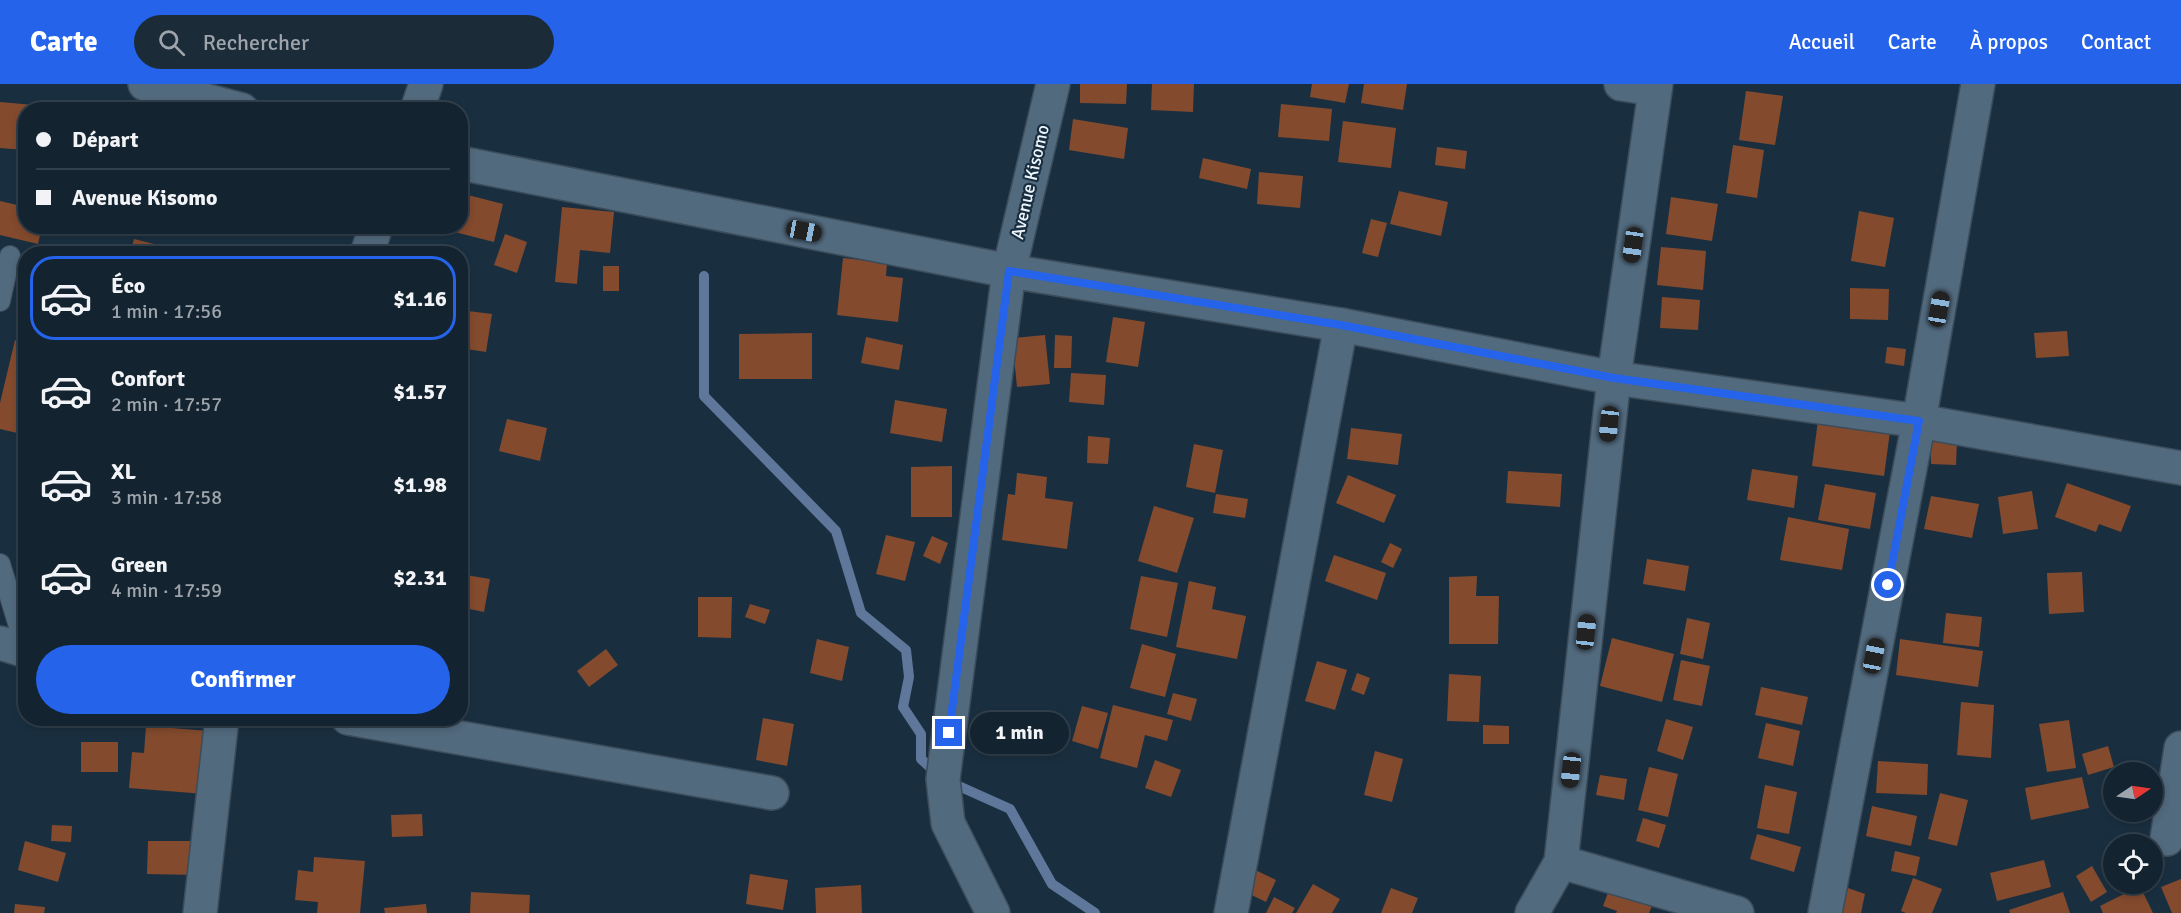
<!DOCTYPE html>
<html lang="fr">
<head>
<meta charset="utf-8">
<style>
  :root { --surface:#132330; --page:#1c2b38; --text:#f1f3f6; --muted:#9da4ab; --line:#32404c; --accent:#2563eb }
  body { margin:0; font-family:Signika,sans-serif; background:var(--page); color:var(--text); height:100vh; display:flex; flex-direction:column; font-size:22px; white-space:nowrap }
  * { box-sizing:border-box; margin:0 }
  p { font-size:20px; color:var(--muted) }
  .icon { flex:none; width:33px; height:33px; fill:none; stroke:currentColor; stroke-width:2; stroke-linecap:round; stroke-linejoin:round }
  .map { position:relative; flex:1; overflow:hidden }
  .details { position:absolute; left:18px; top:162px; width:450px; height:480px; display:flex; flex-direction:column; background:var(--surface); border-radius:24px; box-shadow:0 3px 9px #0003,0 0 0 2px var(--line) }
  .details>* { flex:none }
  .guide { position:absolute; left:18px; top:18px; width:450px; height:132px; border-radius:24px; box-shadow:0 3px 9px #0003,0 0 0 2px var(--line); display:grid; align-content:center; height:132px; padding:0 18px; background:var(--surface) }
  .needle { width:39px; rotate:77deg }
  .fabs { position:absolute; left:2103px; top:678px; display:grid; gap:12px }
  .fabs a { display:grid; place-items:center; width:60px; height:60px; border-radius:50%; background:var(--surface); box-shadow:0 3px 9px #0003,0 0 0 2px var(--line); font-size:30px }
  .end { position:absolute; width:27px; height:27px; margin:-14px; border:8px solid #2563eb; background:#fff; box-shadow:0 0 0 3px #fff }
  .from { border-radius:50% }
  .bubble { position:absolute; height:42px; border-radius:21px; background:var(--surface); box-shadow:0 3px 9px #0003,0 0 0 2px var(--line); font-size:20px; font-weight:700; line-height:42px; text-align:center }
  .car { position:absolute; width:18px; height:36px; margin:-18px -9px; border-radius:8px; box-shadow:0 0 4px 2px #0007; background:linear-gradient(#222 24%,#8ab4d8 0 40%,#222 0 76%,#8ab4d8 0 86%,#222 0) }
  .guide b { display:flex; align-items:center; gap:21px; height:57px; font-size:22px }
  .guide b+b { border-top:2px solid var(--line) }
  .guide i { width:15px; height:15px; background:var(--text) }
  ul { padding:10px 0 0; list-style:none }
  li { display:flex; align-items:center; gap:18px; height:84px; margin:0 12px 9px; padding:0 6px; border:3px solid transparent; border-radius:24px }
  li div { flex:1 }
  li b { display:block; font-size:22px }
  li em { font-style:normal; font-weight:700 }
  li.selected { border-color:var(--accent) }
  li>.icon { width:54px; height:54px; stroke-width:1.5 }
  .action { display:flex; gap:12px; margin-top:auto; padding:12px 18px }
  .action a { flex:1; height:69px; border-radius:36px; background:var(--accent); color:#fff; font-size:24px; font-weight:700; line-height:69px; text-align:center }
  header { display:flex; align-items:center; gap:36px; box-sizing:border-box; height:84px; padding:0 30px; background:var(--accent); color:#fff }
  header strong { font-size:28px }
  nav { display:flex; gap:33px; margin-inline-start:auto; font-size:21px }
  .search { width:420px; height:54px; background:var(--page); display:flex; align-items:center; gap:15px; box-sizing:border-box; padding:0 21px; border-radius:33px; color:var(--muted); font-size:22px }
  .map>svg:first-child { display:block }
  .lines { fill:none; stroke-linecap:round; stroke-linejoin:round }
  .stream { stroke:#5f779a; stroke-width:10 }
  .building { fill:#834a2d }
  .service-casing { stroke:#3b4c5a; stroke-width:22 }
  .minor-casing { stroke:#3b4c5a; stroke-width:36 }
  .service { stroke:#526a7e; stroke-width:20 }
  .minor { stroke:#526a7e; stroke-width:33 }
  .route { stroke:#2563eb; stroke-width:8 }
  .labels { text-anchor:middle; stroke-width:4.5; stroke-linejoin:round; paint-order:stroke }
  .street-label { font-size:18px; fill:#eef6fd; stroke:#192f40 }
</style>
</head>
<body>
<header>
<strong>Carte</strong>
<div class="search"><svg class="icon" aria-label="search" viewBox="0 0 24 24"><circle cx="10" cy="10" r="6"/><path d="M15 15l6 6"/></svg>Rechercher</div>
<nav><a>Accueil</a><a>Carte</a><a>À propos</a><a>Contact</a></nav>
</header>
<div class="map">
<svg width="2181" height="829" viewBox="0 0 2181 829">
  <rect width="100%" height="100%" fill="#192f40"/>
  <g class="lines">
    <path class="stream" d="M704 192V312L836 447 861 529 906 566 909 593 903 623 921 650V675L943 695 1010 725 1052 800 1095 829"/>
  </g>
  <g class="building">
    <path d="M1080 0H1127L1126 20 1080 19Z"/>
    <path d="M1152 0H1194L1193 28 1151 26Z"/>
    <path d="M1312 0H1349L1345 19 1310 13Z"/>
    <path d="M1364 0H1407L1403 26 1361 19Z"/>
    <path d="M1746 7 1783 12 1775 61 1739 56Z"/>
    <path d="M0 18 57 23 56 26H26V66L0 64Z"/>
    <path d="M1281 20 1332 25 1329 57 1278 53Z"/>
    <path d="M1073 35 1128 44 1124 75 1069 66Z"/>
    <path d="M1343 37 1396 44 1391 84 1338 78Z"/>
    <path d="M1733 61 1764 66 1757 114 1726 109Z"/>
    <path d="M1437 63 1467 67 1465 85 1435 81Z"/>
    <path d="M1203 74 1251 85 1247 105 1199 94Z"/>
    <path d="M1259 88 1303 92 1300 124 1257 120Z"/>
    <path d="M1399 107 1448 118 1441 152 1390 140Z"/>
    <path d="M460 109 503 120 494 158 435 143 460 142Z"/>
    <path d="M1671 113 1718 120 1712 157 1666 150Z"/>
    <path d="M0 117 26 123V142H42L38 160 0 151Z"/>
    <path d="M562 123 614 128 610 169 580 166 577 200 555 198Z"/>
    <path d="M1859 127 1894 134 1885 183 1851 177Z"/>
    <path d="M1371 135 1387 139 1378 173 1362 169Z"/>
    <path d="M209 142H238V148Z"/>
    <path d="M505 150 527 158 517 189 494 181Z"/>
    <path d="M134 155 178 166 177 170H130Z"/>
    <path d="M1661 163 1706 167 1703 206 1657 201Z"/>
    <path d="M843 174 887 179 886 192 903 194 898 238 837 231Z"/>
    <rect x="603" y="182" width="16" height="25"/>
    <path d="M1850 204 1889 205 1888 236 1850 235Z"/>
    <path d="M1662 213 1700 216 1698 246 1660 244Z"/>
    <path d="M460 226 492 230 486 268 460 264Z"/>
    <path d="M1113 233 1145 238 1138 283 1106 278Z"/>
    <path d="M2067 247 2069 272 2036 274 2034 249Z"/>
    <path d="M812 249V295H739V250Z"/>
    <path d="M1045 251 1050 300 1017 303 1012 254Z"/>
    <path d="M1055 251 1072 252 1071 284H1054Z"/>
    <path d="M866 253 903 261 899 286 861 279Z"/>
    <path d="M15 256 26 259V351L0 345V319Z"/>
    <path d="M1887 263 1906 265 1904 282 1885 279Z"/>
    <path d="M1071 289 1106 291 1104 321 1069 318Z"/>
    <path d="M895 316 947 325 942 358 890 349Z"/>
    <path d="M1819 329 1891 340 1884 392 1812 382Z"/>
    <path d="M507 335 547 344 540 377 499 367Z"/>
    <path d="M1351 344 1402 350 1398 381 1347 375Z"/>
    <path d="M1088 352 1110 354 1108 380 1087 379Z"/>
    <path d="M1931 355 1957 357 1956 381 1931 380Z"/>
    <path d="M1194 360 1223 366 1215 409 1186 403Z"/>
    <path d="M952 382V433H911V383Z"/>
    <path d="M1752 385 1798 392 1794 424 1747 416Z"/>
    <path d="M1508 387 1562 390 1560 423 1506 419Z"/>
    <path d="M1017 389 1047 393 1045 414 1073 418 1067 465 1002 456 1008 410 1015 411Z"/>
    <path d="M1348 391 1396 411 1384 439 1336 419Z"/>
    <path d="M2067 399 2131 422 2121 448 2099 440 2096 448 2055 433Z"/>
    <path d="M1825 400 1876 409 1870 445 1818 436Z"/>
    <path d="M2032 407 2038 445 2003 450 1998 413Z"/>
    <path d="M1216 410 1248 415 1245 434 1213 429Z"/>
    <path d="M1931 412 1979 420 1972 454 1924 445Z"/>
    <path d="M1154 422 1194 434 1177 489 1138 477Z"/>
    <path d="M1788 433 1849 445 1842 486 1780 476Z"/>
    <path d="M886 451 915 458 905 497 876 490Z"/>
    <path d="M932 452 948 459 940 480 923 472Z"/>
    <path d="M1390 459 1402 465 1393 484 1381 478Z"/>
    <path d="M1334 471 1386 489 1377 516 1325 497Z"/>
    <path d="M1647 475 1689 482 1685 507 1643 500Z"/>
    <path d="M2082 488 2084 528 2049 530 2047 489Z"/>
    <path d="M460 490 490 495 484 528 460 523Z"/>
    <path d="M1141 492 1178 499 1167 553 1130 545Z"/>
    <path d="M1477 492 1476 512H1499L1498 560H1449V493Z"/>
    <path d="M1189 497 1216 503 1212 525 1246 532 1237 575 1176 563Z"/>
    <path d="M698 513H732L731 554 698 553Z"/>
    <path d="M750 520 770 526 765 540 745 533Z"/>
    <path d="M1946 529 1982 533 1979 563 1943 559Z"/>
    <path d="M1687 534 1710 539 1703 575 1680 570Z"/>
    <path d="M1612 554 1674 570 1662 618 1600 602Z"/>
    <path d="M817 555 849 563 842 597 810 589Z"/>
    <path d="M1900 555 1983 567 1978 603 1896 591Z"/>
    <path d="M1142 560 1176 570 1165 613 1130 604Z"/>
    <path d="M606 565 618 581 589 603 577 587Z"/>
    <path d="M1681 576 1710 582 1702 622 1673 616Z"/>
    <path d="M1317 577 1347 586 1335 626 1305 617Z"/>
    <path d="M1357 589 1370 594 1364 611 1351 606Z"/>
    <path d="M1449 590 1481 592 1479 638 1447 637Z"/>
    <path d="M1761 603 1808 613 1802 641 1755 631Z"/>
    <path d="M1173 609 1197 615 1191 637 1167 630Z"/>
    <path d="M1961 618 1994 621 1991 674 1957 671Z"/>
    <path d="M1113 621 1173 636 1167 657 1145 651 1137 684 1100 674Z"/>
    <path d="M1082 622 1108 629 1098 665 1072 657Z"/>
    <path d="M763 634 794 640 787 682 756 676Z"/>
    <path d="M1666 635 1693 643 1683 676 1657 667Z"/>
    <path d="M2069 636 2076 684 2047 688 2039 640Z"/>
    <path d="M1766 639 1800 647 1793 682 1758 674Z"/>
    <path d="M1483 641 1509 642V660H1483Z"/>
    <path d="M146 642 210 647 205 710 129 704 132 668 144 669Z"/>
    <rect x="81" y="658" width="37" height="30"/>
    <path d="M2108 662 2114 683 2088 691 2082 670Z"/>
    <path d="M1375 667 1403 675 1392 718 1364 711Z"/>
    <path d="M1155 676 1181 686 1171 713 1145 704Z"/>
    <path d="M1878 677 1928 680 1927 711 1876 709Z"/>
    <path d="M1649 683 1678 690 1668 733 1638 726Z"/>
    <path d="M1600 691 1627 695 1624 716 1596 711Z"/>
    <path d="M2082 693 2089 724 2031 736 2025 704Z"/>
    <path d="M1765 701 1797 708 1789 750 1757 744Z"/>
    <path d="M1940 709 1968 716 1957 762 1928 755Z"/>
    <path d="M1872 722 1917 732 1911 762 1866 752Z"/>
    <path d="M422 730 423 752 392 753 391 731Z"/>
    <path d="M1643 734 1666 741 1659 764 1636 757Z"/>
    <path d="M52 741 72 742 71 758 51 757Z"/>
    <path d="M1757 750 1801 763 1794 788 1750 775Z"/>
    <path d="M25 757 66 769 58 798 18 786Z"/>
    <path d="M148 757H196L195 791 147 790Z"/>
    <path d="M1895 767 1920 773 1916 792 1891 787Z"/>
    <path d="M314 773 365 777 360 829H317L318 818 295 816 298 786 313 788Z"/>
    <path d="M2044 776 2051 803 1997 817 1990 789Z"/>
    <path d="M2092 782 2107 808 2091 818 2076 792Z"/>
    <path d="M1249 783 1276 796 1266 818 1239 805Z"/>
    <path d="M750 790 788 796 783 826 746 820Z"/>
    <path d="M1913 794 1942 805 1932 829H1906L1901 827Z"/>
    <path d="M2181 795V829H2172L2161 803Z"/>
    <path d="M1612 798 1655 815 1649 829H1616L1617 827 1603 822Z"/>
    <path d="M1313 800 1340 815 1332 829H1296Z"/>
    <path d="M861 801 862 829H816L815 804Z"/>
    <path d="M2140 802 2153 829H2103L2100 822Z"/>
    <path d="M1391 804 1418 814 1412 829H1381Z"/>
    <path d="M1848 804 1865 810 1861 829H1842Z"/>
    <path d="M471 808 530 811 529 829H470Z"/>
    <path d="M2063 808 2070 829H2010L2009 826Z"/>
    <path d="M1274 813 1295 824 1292 829H1266Z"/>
    <path d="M15 820 45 823 44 829H14Z"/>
    <path d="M426 820 427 829H385L384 824Z"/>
  </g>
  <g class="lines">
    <defs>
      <g id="service">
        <path d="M0 217 10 172"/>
        <path d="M0 480 26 565"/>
      </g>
      <g id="minor">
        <path d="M145 0 242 26"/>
        <path d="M1621 0 1655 5"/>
        <path d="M417 26 426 0"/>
        <path d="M460 79 1009 187 1341 241 1614 294 1919 337 2181 384"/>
        <path d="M367 170 376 142"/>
        <path d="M0 559 26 567"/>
        <path d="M348 634 772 709"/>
        <path d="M2167 755 2181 664"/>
        <path d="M1561 778 1737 829"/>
        <path d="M200 829 222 634"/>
        <path d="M993 829 948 739 943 695 1009 187 1053 0"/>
        <path d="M1231 829 1341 241"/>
        <path d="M1532 829 1561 778 1614 294 1656 0"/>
        <path d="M1825 829 1919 337 1978 0"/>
      </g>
    </defs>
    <use href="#service" class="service-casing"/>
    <use href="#minor" class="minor-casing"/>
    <use href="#service" class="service"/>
    <use href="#minor" class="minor"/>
  </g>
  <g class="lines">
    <path class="route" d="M949 649 1009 187 1341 241 1614 294 1919 337 1888 501"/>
  </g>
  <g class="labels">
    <g class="street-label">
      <text transform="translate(1030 98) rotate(-77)" y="6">Avenue Kisomo</text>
    </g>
  </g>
</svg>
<div class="fabs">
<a><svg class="needle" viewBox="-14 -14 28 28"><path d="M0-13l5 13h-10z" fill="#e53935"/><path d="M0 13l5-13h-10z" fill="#9da4ab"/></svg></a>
<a><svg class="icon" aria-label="locate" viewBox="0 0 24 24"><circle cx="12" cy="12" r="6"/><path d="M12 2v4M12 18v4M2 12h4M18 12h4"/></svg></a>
</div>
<i class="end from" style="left:1888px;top:501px"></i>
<i class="end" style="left:949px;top:649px"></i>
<div class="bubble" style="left:970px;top:628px;width:99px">1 min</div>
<i class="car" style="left:804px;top:147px;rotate:101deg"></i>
<i class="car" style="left:1633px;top:161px;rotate:188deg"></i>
<i class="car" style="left:1939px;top:225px;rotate:10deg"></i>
<i class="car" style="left:1609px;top:340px;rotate:186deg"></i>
<i class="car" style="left:1586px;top:548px;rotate:6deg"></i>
<i class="car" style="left:1874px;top:572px;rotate:11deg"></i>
<i class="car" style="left:1571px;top:686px;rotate:186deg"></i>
<div class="guide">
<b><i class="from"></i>Départ</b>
<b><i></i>Avenue Kisomo</b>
</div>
<section class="details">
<ul>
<li class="selected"><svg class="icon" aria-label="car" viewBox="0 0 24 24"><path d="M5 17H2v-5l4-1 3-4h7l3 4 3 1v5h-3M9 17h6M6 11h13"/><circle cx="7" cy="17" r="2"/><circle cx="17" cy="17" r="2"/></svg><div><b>Éco</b><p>1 min · 17:56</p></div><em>$1.16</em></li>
<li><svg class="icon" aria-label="car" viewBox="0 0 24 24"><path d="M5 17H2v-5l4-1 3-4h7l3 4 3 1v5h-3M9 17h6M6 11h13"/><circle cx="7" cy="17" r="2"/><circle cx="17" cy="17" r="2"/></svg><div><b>Confort</b><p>2 min · 17:57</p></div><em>$1.57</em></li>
<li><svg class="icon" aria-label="car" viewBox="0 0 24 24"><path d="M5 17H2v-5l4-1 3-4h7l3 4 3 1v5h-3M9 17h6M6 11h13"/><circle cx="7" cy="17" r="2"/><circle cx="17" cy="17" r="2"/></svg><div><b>XL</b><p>3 min · 17:58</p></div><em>$1.98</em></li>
<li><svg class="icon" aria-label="car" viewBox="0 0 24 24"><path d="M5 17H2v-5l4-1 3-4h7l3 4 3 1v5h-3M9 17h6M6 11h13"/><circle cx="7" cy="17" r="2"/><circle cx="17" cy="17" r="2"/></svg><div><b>Green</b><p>4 min · 17:59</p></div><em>$2.31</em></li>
</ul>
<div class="action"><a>Confirmer</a></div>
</section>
</div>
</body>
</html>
